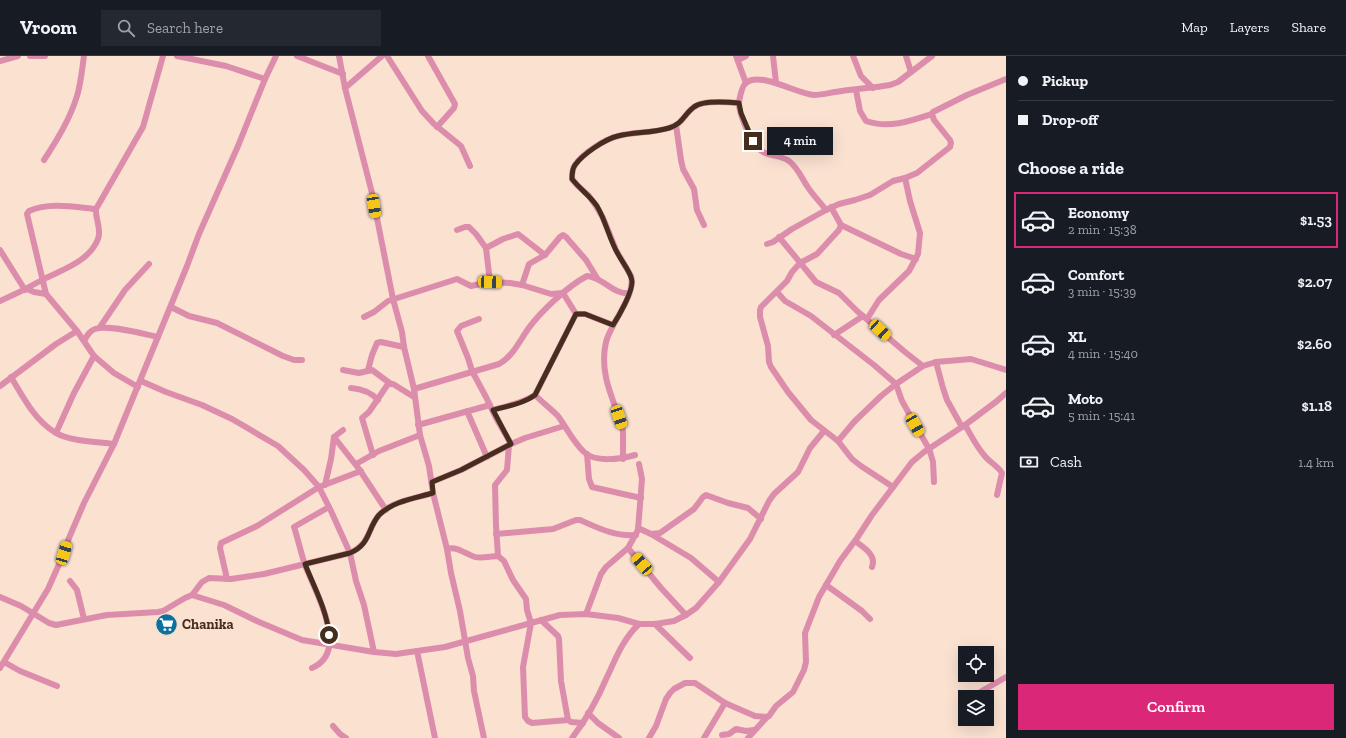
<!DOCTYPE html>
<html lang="en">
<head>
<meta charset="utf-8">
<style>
  :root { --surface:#171b24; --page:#242831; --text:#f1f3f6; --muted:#9ea1a6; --line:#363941; --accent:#db2777 }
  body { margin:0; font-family:"Zilla Slab",serif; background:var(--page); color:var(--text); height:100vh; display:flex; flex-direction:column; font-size:15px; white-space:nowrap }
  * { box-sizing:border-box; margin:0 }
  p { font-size:13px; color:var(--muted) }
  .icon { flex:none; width:22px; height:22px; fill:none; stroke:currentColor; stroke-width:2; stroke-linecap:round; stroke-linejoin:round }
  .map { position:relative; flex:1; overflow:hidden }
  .drawer { display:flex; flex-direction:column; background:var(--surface); width:340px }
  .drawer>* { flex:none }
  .banner { display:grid; align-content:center; height:88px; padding:0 12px; background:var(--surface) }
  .controls { position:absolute; left:958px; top:590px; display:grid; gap:8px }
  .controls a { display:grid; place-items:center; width:36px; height:36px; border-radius:0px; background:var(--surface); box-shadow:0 4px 16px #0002; font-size:20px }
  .end { position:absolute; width:18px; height:18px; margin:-9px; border:5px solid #462e1e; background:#fff; box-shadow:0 0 0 2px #fff }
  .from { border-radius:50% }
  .bubble { position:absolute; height:28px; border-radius:0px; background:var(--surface); box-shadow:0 4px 16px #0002; font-size:13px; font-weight:600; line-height:28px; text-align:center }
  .car { position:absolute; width:12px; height:24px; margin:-12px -6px; border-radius:5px; box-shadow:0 0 3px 1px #0007; background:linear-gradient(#f5c518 24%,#345 0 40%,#f5c518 0 76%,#345 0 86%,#f5c518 0) }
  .banner b { display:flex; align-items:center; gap:14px; height:38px; font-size:15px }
  .banner b+b { border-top:1px solid var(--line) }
  .banner i { width:10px; height:10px; background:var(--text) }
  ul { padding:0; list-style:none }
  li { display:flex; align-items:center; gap:12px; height:56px; margin:0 8px 6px; padding:0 4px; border:2px solid transparent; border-radius:0px }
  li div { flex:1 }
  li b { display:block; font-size:15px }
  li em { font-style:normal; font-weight:600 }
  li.selected { border-color:var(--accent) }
  li>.icon { width:36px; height:36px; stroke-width:1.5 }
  h2 { padding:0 12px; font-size:18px; line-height:48px }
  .pay { display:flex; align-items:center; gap:10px; height:44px; padding:0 12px; font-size:15px }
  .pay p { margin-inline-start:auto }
  .button { display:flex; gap:8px; margin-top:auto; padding:8px 12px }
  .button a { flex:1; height:46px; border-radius:0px; background:var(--accent); color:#fff; font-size:16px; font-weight:600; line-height:46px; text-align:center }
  header { display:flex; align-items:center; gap:24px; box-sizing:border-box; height:56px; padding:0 20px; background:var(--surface); border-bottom:1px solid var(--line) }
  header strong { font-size:19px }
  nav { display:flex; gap:22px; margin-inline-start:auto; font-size:14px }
  .search { width:280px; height:36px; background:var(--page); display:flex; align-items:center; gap:10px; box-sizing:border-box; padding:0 14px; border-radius:0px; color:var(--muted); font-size:15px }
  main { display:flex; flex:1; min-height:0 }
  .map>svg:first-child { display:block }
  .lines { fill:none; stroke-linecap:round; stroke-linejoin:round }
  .minor { stroke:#dd8dac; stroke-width:6 }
  .route { stroke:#462e1e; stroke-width:5 }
  .labels { text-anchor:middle; stroke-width:4; stroke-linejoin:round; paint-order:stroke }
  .poi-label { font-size:14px; font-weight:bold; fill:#462e1e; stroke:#fae1d0; text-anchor:start }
</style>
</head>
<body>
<header>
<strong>Vroom</strong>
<div class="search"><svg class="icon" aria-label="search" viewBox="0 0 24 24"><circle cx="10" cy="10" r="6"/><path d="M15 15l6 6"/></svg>Search here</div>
<nav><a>Map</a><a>Layers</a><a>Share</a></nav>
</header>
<main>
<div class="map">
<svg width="1006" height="682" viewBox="0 0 1006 682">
  <rect width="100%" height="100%" fill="#fae1d0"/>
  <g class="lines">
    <g class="minor">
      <path d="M30 0H45"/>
      <path d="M177 0 226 10 265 23"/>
      <path d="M297 0 343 18"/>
      <path d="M339 0 345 32 372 137 393 243 402 276 404 291 414 333 420 379 429 410 433 437 447 493 451 517 460 555 468 602 473 620 474 635 484 682"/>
      <path d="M387 0 422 55 434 68 461 90 470 110"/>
      <path d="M428 0 455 48 454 52 437 71"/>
      <path d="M736 0 746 27"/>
      <path d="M773 0 776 27"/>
      <path d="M853 0 861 20 873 32"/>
      <path d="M906 0 911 16"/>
      <path d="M738 4 746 0"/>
      <path d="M0 5 18 0"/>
      <path d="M345 32 382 0"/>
      <path d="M856 34 860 55 866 65C888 73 911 65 932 58"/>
      <path d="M676 69 681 104 683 113 694 133 697 154 704 169"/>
      <path d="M44 104C57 84 70 63 77 40 81 27 82 13 84 0"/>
      <path d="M831 151 841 169 839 174 817 198 800 207 792 216 787 225 761 251 760 254V261L768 290 769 306 771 311 788 336 811 364 838 385 852 403 861 410 893 431"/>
      <path d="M96 153C75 151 49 146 29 155L27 158 46 238 77 275 94 300 114 317 138 331"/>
      <path d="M826 154C820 146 812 138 807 130 801 121 798 112 789 105 779 98 765 101 757 91 750 83 738 56 739 46 740 40 742 29 747 26 761 16 798 38 814 39 821 39 829 37 835 36 854 33 872 32 890 29L898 26 932 0"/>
      <path d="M841 169 901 198 916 203"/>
      <path d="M457 174 465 171H469L476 178 486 192 490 226"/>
      <path d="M779 181 816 226 839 237 857 255 905 296 923 310"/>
      <path d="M767 188 773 186 792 173 826 154 839 148 855 144 870 139 893 125 905 122 917 117 950 91 951 87 950 84 934 64 932 58 933 56 967 39 1006 23"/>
      <path d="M486 192 503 183 518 178 545 199"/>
      <path d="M0 194 25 234"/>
      <path d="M522 229 529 208 545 199 560 181 563 179 566 181 586 204 597 222"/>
      <path d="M27 233 34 236 46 238"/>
      <path d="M777 236 785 245 811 260 874 309 896 328 902 345 929 393"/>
      <path d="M0 245C14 239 28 232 42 224 61 214 89 206 98 183 102 173 95 163 96 153L143 71 163 0"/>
      <path d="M171 251 189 260 217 267 283 300 294 304H302"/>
      <path d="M364 261 374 256 388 245 457 223 471 230 490 226 510 227 522 229 551 238 563 237 576 258"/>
      <path d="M479 263 461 270 457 275 468 302 472 315 486 341 496 362 511 388"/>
      <path d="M867 263 879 244 909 215 918 198 920 177 910 145 905 122"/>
      <path d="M100 271 125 234 149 208"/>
      <path d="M834 279 863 260"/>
      <path d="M84 285C87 280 89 275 95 273 108 268 143 278 158 281"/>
      <path d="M936 306 943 332 947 344 962 371"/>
      <path d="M343 314 359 317 372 314 391 328"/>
      <path d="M368 314 372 299 377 287 381 286 404 291"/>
      <path d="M11 321C23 341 35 365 56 377 69 385 98 386 114 388"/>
      <path d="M141 325 166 336 202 349 232 363 278 390 304 414 319 431 331 455 350 497 356 525 364 549 374 596"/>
      <path d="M0 330 56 288 77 275"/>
      <path d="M351 332C362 333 371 336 378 344"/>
      <path d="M414 333 499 308C513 300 519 286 528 273 541 255 568 230 587 220 603 221 613 239 629 237"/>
      <path d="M535 339C542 346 551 353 558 360 566 371 574 387 584 396 595 407 621 403 635 399"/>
      <path d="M493 354C507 350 523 347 535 339L576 258H585L613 269"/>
      <path d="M467 355 487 401"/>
      <path d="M418 369 490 349"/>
      <path d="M965 369C971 379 976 390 984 399 989 406 998 410 1002 417L997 439"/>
      <path d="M56 377 74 337 94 300"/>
      <path d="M334 381 359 413 386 454"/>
      <path d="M838 385 854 366 881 340 896 328 923 310 936 306 971 303 1006 314"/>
      <path d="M929 392 933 406 934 426"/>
      <path d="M587 398 589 423 592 431 641 442"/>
      <path d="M373 399 362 362 369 356 388 328H393L414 341"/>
      <path d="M623 403V376L622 369C612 341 599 316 606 286 611 266 636 240 631 220L616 194 603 162 596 150 589 140 577 129 572 123C572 118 572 113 575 109 582 98 605 83 618 80 634 76 653 77 669 72 683 68 684 58 694 51 702 44 728 46 739 47"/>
      <path d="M356 408 379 395 420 379"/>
      <path d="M432 426 461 414 511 388 525 382 564 370"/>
      <path d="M325 429 331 403 334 381 343 374"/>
      <path d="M638 472 651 478 660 477 694 453 703 441 706 439 728 447 748 452 761 463"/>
      <path d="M496 478 553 473 576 464H580C598 472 616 481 636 479"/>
      <path d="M651 478 691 502 719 526"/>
      <path d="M855 485C863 491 877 499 872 511"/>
      <path d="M628 492 661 532 686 559"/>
      <path d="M447 493C458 490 465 498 475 501 482 503 491 500 498 500L504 505 513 524 526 543 527 554 531 567 523 611 525 661 528 665 532 667 568 664"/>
      <path d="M498 500 496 470 495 429 507 414 509 389"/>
      <path d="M227 523 220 492 221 487 257 470 319 431 361 415"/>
      <path d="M70 525 77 534 84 563"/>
      <path d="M826 529 862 555 870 563"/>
      <path d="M192 539 202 526 209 522 231 523 264 518 350 497C371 487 367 473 379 459 392 445 416 442 433 437"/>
      <path d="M0 541 21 550 49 567 56 569 107 559 158 556 163 555 185 542 192 539 195 540 224 549 259 566 302 584 374 596 396 598 445 591 560 559 586 558 618 562 639 568H655L674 565 686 559 696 552 719 526 750 483 769 445 774 438 798 416 810 392 824 375"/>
      <path d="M586 558 601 518 606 511 628 492 638 474 642 423 639 408"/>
      <path d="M541 564 558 580 559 583 561 625 568 664 571 666 583 667"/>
      <path d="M655 568 690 602"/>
      <path d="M417 595 435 682"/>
      <path d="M4 606 20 615 57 630"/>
      <path d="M0 612 48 533 64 497 69 482 84 447 114 388 187 210 199 178 238 90 265 23 276 0"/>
      <path d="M312 612C351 595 315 536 305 509 301 497 298 483 294 471L329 451"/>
      <path d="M975 639 1006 621"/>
      <path d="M588 657 598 667 619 682"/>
      <path d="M333 670 340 678 346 682"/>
      <path d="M722 679 729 678 736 673 746 675 754 674"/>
      <path d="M572 682C586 664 598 642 607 621 616 602 623 583 639 568"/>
      <path d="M649 682 656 670 666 643 670 637 674 633 685 627H695L725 647 755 660 767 661 769 660 776 650 793 636 804 614 806 606 805 577 819 541 840 505 857 482 872 459 912 406 924 396 965 369 997 345 1006 337"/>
      <path d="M704 682 725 647"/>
      <path d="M748 682 767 661"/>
    </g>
  </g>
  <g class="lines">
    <path class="route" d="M329 579C327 554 314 531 305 508L350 497C371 488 367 473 379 459 393 445 416 442 433 437L432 426 461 414 511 388 493 354C507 350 523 348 535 339L576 258H585L613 269C619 260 633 235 632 225 631 216 622 206 618 198 609 183 606 165 597 150 590 140 580 133 572 123 572 118 572 113 575 109 583 98 605 83 618 80 634 76 653 77 669 72 683 68 684 58 694 51 702 44 728 46 739 47L741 57 753 85"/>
  </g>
  <defs>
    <symbol id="supermarket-disc" viewBox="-11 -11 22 22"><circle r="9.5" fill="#0b719e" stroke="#fae1d0"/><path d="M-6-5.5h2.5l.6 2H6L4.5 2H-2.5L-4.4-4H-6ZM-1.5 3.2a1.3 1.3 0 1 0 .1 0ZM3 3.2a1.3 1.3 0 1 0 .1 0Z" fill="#fff"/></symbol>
  </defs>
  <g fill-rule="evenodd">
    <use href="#supermarket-disc" x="154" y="556" width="25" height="25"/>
  </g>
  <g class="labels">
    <g class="poi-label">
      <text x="182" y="573">Chanika</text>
    </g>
  </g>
</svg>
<div class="controls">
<a><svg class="icon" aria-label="locate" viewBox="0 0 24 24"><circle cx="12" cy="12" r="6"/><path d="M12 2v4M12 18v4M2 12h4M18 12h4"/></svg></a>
<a><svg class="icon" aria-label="layers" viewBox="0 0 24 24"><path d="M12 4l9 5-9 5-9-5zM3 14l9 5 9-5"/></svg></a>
</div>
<i class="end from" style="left:329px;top:579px"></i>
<i class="end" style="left:753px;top:85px"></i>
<div class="bubble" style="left:767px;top:71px;width:66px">4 min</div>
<i class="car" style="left:374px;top:150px;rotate:171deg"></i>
<i class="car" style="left:490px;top:226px;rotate:92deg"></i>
<i class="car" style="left:880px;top:274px;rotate:133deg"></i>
<i class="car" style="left:619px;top:361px;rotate:161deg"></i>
<i class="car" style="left:915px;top:369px;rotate:150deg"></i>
<i class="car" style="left:64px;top:497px;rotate:17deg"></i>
<i class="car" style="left:642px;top:508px;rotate:319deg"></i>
</div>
<section class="drawer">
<div class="banner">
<b><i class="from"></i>Pickup</b>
<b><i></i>Drop-off</b>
</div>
<h2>Choose a ride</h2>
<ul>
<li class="selected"><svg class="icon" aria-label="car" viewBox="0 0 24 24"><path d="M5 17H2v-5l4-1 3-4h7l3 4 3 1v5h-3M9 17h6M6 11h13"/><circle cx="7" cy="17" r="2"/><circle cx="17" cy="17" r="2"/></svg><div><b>Economy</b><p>2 min · 15:38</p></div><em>$1.53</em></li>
<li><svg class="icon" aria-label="car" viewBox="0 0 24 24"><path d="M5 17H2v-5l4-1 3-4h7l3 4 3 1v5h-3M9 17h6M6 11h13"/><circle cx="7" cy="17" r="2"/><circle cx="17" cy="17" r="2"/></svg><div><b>Comfort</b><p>3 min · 15:39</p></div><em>$2.07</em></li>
<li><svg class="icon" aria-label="car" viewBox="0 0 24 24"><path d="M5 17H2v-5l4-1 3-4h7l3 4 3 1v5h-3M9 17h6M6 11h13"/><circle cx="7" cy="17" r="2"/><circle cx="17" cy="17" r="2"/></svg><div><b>XL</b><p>4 min · 15:40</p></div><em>$2.60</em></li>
<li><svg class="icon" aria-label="car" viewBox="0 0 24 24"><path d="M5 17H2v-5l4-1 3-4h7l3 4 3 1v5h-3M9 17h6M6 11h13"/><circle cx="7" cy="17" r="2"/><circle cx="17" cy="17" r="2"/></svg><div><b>Moto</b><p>5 min · 15:41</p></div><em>$1.18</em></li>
</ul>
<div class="pay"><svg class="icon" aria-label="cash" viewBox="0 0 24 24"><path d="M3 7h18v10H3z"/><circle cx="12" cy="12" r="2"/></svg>Cash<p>1.4 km</p></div>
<div class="button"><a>Confirm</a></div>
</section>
</main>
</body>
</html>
